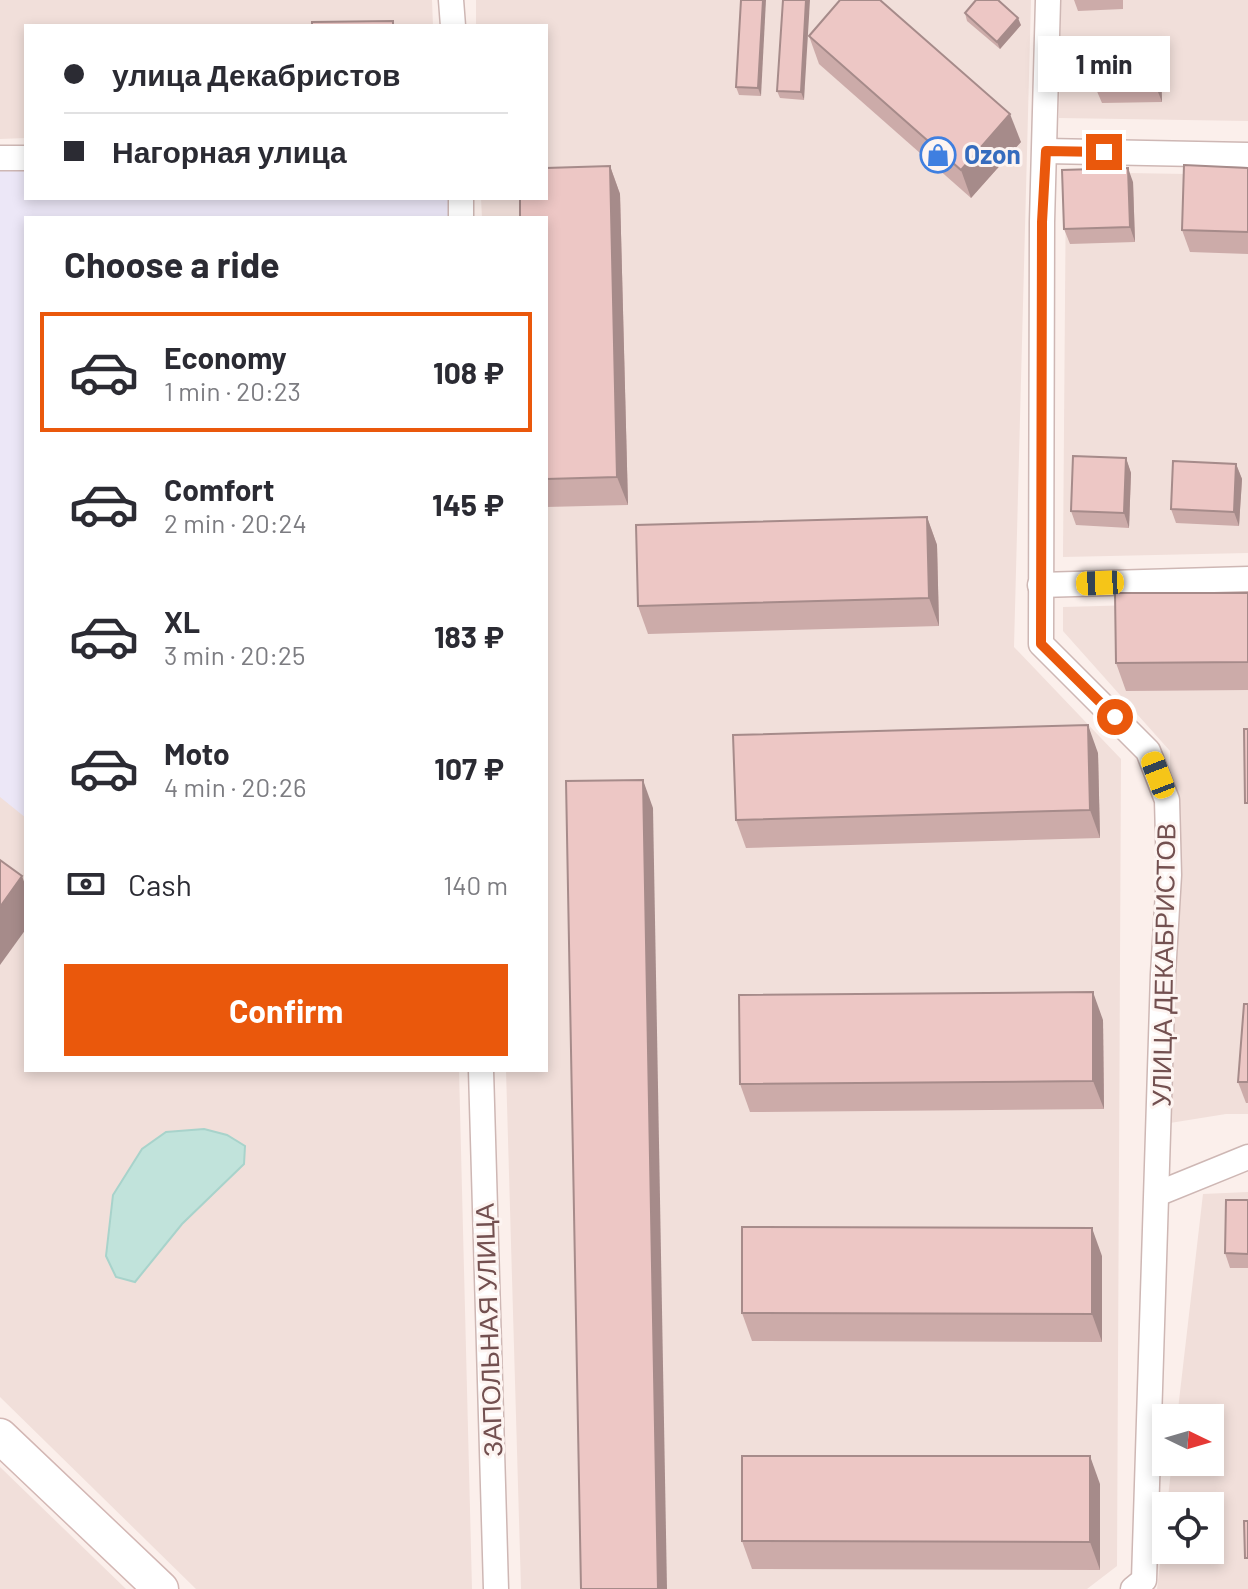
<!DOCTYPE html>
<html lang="en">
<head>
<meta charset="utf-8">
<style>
  :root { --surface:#fff; --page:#f2f2f3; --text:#2b2b33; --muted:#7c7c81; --line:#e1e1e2; --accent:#ea580c }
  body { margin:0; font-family:Barlow,sans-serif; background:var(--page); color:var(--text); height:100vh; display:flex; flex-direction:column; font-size:30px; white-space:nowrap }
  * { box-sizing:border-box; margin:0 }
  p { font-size:26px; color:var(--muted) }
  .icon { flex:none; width:44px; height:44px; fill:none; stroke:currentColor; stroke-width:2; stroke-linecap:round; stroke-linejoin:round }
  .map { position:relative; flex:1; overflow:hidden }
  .sheet { position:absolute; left:24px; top:216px; width:524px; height:856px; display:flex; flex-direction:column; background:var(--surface); border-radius:0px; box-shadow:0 4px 12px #0003 }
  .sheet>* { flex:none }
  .guide { position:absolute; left:24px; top:24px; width:524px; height:176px; border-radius:0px; box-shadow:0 4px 12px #0003; display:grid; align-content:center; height:176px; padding:0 40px; background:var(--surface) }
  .needle { width:52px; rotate:95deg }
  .tools { position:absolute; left:1152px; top:1404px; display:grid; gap:16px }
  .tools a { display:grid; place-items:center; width:72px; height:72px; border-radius:0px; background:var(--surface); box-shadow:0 4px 12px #0003; font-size:40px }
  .end { position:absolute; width:36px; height:36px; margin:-18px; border:10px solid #ea580c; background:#fff; box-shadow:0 0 0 4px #fff }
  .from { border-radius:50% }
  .bubble { position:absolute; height:56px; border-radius:0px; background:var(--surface); box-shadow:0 4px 12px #0003; font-size:26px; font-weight:700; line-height:56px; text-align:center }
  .car { position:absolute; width:24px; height:48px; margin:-24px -12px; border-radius:10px; box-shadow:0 0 6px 2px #0007; background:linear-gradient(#f5c518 24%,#345 0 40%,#f5c518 0 76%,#345 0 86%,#f5c518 0) }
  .guide b { display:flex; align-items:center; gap:28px; height:76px; font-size:30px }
  .guide b+b { border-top:2px solid var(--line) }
  .guide i { width:20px; height:20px; background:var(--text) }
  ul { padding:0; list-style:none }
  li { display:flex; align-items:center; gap:24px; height:120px; margin:0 16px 12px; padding:0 24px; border:4px solid transparent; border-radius:0px }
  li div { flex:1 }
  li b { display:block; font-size:30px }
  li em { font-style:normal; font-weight:700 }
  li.selected { border-color:var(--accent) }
  li>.icon { width:72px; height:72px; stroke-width:1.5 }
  h2 { padding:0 40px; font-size:36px; line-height:96px }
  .pay { display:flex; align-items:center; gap:20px; height:88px; padding:0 40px; font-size:30px }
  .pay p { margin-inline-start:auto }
  .primary-button { display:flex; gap:16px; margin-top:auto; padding:16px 40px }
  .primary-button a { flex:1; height:92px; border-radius:0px; background:var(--accent); color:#fff; font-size:32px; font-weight:700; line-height:92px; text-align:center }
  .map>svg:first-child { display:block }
  .residential { fill:#f1dfda }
  .education { fill:#ece7f7 }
  .water { fill:#c1e3db; stroke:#a8d3cb; stroke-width:2 }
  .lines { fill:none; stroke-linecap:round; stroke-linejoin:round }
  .minor-casing { stroke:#ceb7b4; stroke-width:27 }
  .secondary-casing { stroke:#d3b7b4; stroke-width:37 }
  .minor { stroke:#fff; stroke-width:24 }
  .secondary { stroke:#fff; stroke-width:34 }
  .wall { fill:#ccaba9 }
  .shaded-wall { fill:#a68b8a }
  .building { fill:#edc7c5; stroke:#a68b8a; stroke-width:2 }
  .route { stroke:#ea580c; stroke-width:10 }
  .labels { text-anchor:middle; stroke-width:6; stroke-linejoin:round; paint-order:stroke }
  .shop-label { font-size:26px; font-weight:bold; fill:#366cbe; stroke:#fdf4f1; text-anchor:start }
  .street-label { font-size:26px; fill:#735050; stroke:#fdf4f1 }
</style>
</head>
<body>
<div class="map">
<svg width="1248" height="1589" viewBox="0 0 1248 1589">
  <rect width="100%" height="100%" fill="#fbefeb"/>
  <g class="residential">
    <path d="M0 0H432L433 26H26V138L0 139Z"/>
    <path d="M476 0H1031L1014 647 1121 759 1117 1566 1087 1589H521L506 1070H546V218H482L481 198H546V26H476Z"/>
    <path d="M1061 0H1248V121L1059 118Z"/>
    <path d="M1066 172 1248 175V553L1063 557Z"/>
    <path d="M0 188 26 198 439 218H26V1070H459L472 1589H196L0 1397Z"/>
    <path d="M1248 602V1114H1226L1170 1123V751L1063 631V607Z"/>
    <path d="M1248 1192V1589H1157L1166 1513V1550H1210V1506H1167L1172 1462H1210V1418H1177L1203 1194Z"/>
    <path d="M0 1467 126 1589H0Z"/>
  </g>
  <path class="education" d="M0 166H26V198H461V218H26V818L0 797Z"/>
  <path class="water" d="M204 1129 227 1135 245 1146 244 1164 182 1224 135 1282 116 1277 106 1256 113 1195 142 1149 166 1132Z"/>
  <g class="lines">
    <defs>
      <g id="minor">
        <path d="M451 0 453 26"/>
        <path d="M1048 0 1042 222 1041 644 1148 751 1167 800 1169 875 1163 974 1144 1580 1133 1589"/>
        <path d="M1046 151 1248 155"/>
        <path d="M0 158H26"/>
        <path d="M461 198V218"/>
        <path d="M1040 585 1248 579"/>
        <path d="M481 1070 496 1589"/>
        <path d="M1157 1194 1248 1157"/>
      </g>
      <path id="secondary" d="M0 1436 161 1589"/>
    </defs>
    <use href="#minor" class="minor-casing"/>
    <use href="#secondary" class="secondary-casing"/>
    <use href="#minor" class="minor"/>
    <use href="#secondary" class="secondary"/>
  </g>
  <g class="wall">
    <path d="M741 0 761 96 739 95 736 87Z"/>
    <path d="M783 0 804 100 780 98 777 91Z"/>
    <path d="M1074 0H1123V9L1078 11Z"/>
    <path d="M965 13 1021 25 1000 49 967 21Z"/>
    <path d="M809 36 1021 142 971 198 819 64Z"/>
    <path d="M1155 54 1161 69 1162 102 1102 103 1096 89Z"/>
    <path d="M610 166 620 194 628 505 546 507V218Z"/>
    <path d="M1248 168V254L1190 252 1182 230Z"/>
    <path d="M1133 182 1135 242 1070 244 1064 229Z"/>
    <path d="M1126 458 1131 473 1129 528 1076 525 1071 511Z"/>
    <path d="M1236 464 1242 479 1239 526 1176 523 1171 509Z"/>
    <path d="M927 517 937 545 939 626 648 634 638 606Z"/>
    <path d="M1248 593V690L1126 691 1116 663Z"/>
    <path d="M1098 753 1100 838 746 848 736 820Z"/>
    <path d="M1248 1004V1103H1246L1238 1082Z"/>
    <path d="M1103 1020 1104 1109 750 1112 740 1084Z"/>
    <path d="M1248 1200V1268H1230L1225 1253Z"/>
    <path d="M1102 1256V1342L752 1341 742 1313Z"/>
    <path d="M1100 1484V1570L752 1569 742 1541Z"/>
  </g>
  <g class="shaded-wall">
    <path d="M763 0H766L761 96 758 88Z"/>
    <path d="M806 0H810L804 100 801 92Z"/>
    <path d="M1018 18 1021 25 1000 49 997 42Z"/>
    <path d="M1155 54 1161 69 1162 102 1156 87Z"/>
    <path d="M1010 114 1021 142 971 198 961 170Z"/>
    <path d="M610 166 620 194 628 505 617 477Z"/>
    <path d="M1128 168 1133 182 1135 242 1130 227Z"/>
    <path d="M1126 458 1131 473 1129 528 1124 513Z"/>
    <path d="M1236 464 1242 479 1239 526 1234 512Z"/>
    <path d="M927 517 937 545 939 626 929 598Z"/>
    <path d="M1088 725 1098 753 1100 838 1090 810Z"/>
    <path d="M643 780 653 808 667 1589H658Z"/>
    <path d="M22 876 26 887V929L0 965V907Z"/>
    <path d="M1093 992 1103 1020 1104 1109 1093 1081Z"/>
    <path d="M1092 1228 1102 1256V1342L1092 1314Z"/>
    <path d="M1090 1456 1100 1484V1570L1090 1542Z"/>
  </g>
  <g class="building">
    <path d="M741 0H763L758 88 736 87Z"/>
    <path d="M783 0H806L801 92 777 91Z"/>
    <path d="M840 0H880L1010 114 961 170 809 36Z"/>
    <path d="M976 0H998L1018 18 997 42 965 13Z"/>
    <path d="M393 21V26H312V22Z"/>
    <path d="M1155 54 1156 87 1096 89V56Z"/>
    <path d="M1184 165 1248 168V232L1182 230Z"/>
    <path d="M610 166 617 477 546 479V218H520V198H546V168Z"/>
    <path d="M1128 168 1130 227 1064 229 1062 170Z"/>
    <path d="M1073 456 1126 458 1124 513 1071 511Z"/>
    <path d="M1173 461 1236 464 1234 512 1171 509Z"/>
    <path d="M927 517 929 598 638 606 636 525Z"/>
    <path d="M1115 593H1248V662L1116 663Z"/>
    <path d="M1088 725 1090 810 736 820 733 735Z"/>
    <path d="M1244 729H1248V803H1245Z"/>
    <path d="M643 780 658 1589H581L566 781Z"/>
    <path d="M0 860 22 876 0 907Z"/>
    <path d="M1093 992V1081L740 1084 739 995Z"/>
    <path d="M1244 1004H1248V1082H1238Z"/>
    <path d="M1226 1200H1248V1254L1225 1253Z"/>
    <path d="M742 1227 1092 1228V1314L742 1313Z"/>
    <path d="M742 1456H1090V1542L742 1541Z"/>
    <path d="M1244 1521H1248V1558H1245Z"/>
  </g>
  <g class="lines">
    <path class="route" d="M1104 152 1046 151 1042 222 1041 644 1115 717"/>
  </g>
  <defs>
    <symbol id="shop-ring" viewBox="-11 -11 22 22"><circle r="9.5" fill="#fdf4f1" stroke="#3f7fe0" stroke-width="1.5"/><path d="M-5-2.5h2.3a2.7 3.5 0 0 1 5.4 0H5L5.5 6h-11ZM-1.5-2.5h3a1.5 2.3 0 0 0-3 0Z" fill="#3f7fe0"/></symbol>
  </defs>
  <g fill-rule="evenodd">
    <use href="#shop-ring" x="918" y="135" width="40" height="40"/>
  </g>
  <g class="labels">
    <g class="shop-label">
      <text x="964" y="164">Ozon</text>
    </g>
    <g class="street-label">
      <text transform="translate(1164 965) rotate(-89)" y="9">УЛИЦА ДЕКАБРИСТОВ</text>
      <text transform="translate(489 1330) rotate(-92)" y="9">ЗАПОЛЬНАЯ УЛИЦА</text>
    </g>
  </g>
</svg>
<div class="tools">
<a><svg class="needle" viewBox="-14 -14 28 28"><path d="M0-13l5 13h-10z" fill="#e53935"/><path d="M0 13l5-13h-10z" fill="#7c7c81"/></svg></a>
<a><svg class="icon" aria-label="locate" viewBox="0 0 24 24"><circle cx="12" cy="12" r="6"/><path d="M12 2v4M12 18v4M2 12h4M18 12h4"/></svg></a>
</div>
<i class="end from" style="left:1115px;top:717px"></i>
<i class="end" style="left:1104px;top:152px"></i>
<div class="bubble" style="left:1038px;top:36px;width:132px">1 min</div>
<i class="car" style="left:1100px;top:583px;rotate:268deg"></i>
<i class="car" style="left:1158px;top:775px;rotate:339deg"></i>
<div class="guide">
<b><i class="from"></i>улица Декабристов</b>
<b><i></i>Нагорная улица</b>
</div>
<section class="sheet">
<h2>Choose a ride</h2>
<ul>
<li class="selected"><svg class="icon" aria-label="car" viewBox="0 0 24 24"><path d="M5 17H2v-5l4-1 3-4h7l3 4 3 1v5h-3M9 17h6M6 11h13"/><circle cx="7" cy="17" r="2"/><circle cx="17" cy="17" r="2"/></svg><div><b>Economy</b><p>1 min · 20:23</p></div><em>108 ₽</em></li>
<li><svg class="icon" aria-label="car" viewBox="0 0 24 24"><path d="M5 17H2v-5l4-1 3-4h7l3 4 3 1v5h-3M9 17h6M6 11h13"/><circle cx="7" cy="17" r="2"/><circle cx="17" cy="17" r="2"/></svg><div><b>Comfort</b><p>2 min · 20:24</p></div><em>145 ₽</em></li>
<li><svg class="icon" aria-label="car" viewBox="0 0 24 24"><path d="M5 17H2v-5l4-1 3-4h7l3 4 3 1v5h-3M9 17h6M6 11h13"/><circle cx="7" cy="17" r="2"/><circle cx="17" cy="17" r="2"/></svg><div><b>XL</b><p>3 min · 20:25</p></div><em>183 ₽</em></li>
<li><svg class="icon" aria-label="car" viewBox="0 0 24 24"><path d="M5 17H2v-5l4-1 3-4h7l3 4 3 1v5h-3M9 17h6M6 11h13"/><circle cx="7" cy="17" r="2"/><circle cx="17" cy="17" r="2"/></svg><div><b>Moto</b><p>4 min · 20:26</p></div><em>107 ₽</em></li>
</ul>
<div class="pay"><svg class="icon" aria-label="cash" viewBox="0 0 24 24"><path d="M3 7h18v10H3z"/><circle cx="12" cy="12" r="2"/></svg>Cash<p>140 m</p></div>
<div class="primary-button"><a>Confirm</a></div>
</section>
</div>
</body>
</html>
